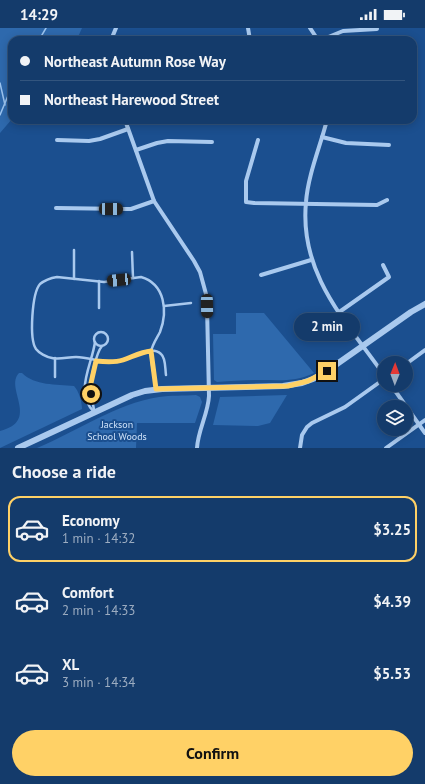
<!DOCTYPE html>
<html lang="en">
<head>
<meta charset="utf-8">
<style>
  :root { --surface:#143b6b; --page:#1d4271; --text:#f1f3f6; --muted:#9dadc1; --line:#33557e; --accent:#ffd166 }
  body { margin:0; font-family:"PT Sans",sans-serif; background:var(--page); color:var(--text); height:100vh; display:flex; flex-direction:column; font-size:15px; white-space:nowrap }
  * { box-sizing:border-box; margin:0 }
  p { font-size:13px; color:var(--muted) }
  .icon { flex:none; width:22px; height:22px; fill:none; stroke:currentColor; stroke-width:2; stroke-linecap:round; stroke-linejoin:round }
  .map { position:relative; height:420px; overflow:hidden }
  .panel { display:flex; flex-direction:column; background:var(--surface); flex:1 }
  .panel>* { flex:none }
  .guide { position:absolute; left:8px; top:8px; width:409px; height:88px; border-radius:12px; box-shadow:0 2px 10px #0003,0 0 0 1px var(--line); display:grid; align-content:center; height:88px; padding:0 12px; background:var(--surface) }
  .needle { width:26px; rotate:1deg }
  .fabs { position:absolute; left:377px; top:328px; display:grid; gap:8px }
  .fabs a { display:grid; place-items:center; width:36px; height:36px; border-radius:50%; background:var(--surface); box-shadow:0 2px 10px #0003,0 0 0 1px var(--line); font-size:20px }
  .end { position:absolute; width:18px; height:18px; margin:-9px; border:5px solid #ffd166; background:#111; box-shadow:0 0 0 2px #111 }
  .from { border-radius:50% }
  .bubble { position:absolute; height:28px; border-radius:14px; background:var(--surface); box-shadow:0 2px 10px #0003,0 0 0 1px var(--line); font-size:13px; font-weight:600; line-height:28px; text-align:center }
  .car { position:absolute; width:12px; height:24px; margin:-12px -6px; border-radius:5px; box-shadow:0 0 3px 1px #0007; background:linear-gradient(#222 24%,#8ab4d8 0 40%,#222 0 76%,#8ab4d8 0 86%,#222 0) }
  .guide b { display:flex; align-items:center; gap:14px; height:38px; font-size:15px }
  .guide b+b { border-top:1px solid var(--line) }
  .guide i { width:10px; height:10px; background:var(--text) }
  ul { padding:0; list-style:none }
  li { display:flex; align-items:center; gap:12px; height:66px; margin:0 8px 6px; padding:0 4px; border:2px solid transparent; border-radius:12px }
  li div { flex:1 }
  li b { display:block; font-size:15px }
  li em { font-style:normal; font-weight:600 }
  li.selected { border-color:var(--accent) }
  li>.icon { width:36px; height:36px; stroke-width:1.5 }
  h2 { padding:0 12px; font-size:18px; line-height:48px }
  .button { display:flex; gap:8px; margin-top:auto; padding:8px 12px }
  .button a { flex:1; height:46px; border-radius:24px; background:var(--accent); color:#111; font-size:16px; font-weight:600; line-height:46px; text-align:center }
  .status { display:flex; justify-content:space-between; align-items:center; height:28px; padding:0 20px; background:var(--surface); direction:ltr }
  .status svg { height:11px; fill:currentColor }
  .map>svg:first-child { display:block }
  .green { fill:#2e69ad }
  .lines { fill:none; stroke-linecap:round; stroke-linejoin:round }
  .stream { stroke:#9cc4f0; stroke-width:1.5 }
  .service { stroke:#a9c9ee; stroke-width:2.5 }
  .minor { stroke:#a9c9ee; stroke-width:4 }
  .tertiary { stroke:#a9c9ee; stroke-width:6 }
  .route { stroke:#ffd166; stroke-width:5 }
  .labels { text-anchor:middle; stroke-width:4; stroke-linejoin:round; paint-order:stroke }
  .park-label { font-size:10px; fill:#cfe3fa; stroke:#1b4f8f }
</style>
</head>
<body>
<div class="status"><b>14:29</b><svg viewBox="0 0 49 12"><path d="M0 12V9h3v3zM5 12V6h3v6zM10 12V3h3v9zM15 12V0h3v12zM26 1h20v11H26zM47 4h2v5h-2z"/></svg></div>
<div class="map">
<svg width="425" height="420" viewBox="0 0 425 420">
  <rect width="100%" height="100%" fill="#1b4f8f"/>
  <g class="green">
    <path d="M0 0H82L78 9 65 12H12V91L0 105Z"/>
    <path d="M236 285H264L314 345C296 354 280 352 261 352 246 352 231 353 217 354L214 352 213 306H236Z"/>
    <path d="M19 345H22C35 358 56 356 74 358 79 363 82 374 82 381L0 420V403C41 393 4 360 19 345Z"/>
    <path d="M196 367 200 369 202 374 195 395H137L136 420H37C78 403 115 376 159 369 171 367 184 368 196 367Z"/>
    <path d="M287 367 270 395 258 398 213 397 220 369Z"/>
  </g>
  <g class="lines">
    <g class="stream">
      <path d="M39 12 46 0"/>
      <path d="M0 55 5 77"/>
      <path d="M0 87 12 58"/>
    </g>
    <g class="service">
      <path d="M132 224 133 250"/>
      <path d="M74 251V222"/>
      <path d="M164 278 191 275"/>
      <path d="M99 280V253"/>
      <circle cx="101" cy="311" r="7"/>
      <path d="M55 330V349"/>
      <path d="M156 361C155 351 150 333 151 324 152 317 157 310 160 304 168 283 165 256 141 249L104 254 57 249C51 250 45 252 40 256 32 265 29 311 36 321 39 325 46 329 52 330 59 332 68 329 76 329 93 329 104 338 124 332 134 328 151 317 161 326 166 330 165 341 166 347"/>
      <path d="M94 384C74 364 92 337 95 314"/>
      <path d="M94 384C94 377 91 370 90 363 90 353 96 325 102 318"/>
    </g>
    <g class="minor">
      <path d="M248 0 250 12"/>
      <path d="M310 0 318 12"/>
      <path d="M111 12 116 0"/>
      <path d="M321 12 343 3 377 1"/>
      <path d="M125 92 154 173 194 233 200 244 206 266 207 278 209 368C208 386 198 402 197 420"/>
      <path d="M327 92C320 119 308 147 306 174 299 246 346 293 384 347"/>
      <path d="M322 109 346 115 389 117"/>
      <path d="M57 112 89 113 100 111 128 101"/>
      <path d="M258 112 246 153V174L254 175 377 177 387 172"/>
      <path d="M136 122 157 115 168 113 212 114"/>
      <path d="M56 180 125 181H131L154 173"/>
      <path d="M261 247 311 232"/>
      <path d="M302 308 318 299 389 249 383 237"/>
      <path d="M406 336 425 322"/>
      <path d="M391 357 425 405"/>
      <path d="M300 420 302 407 307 399 312 395 345 379 384 351"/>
      <path d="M386 420 425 392"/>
    </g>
    <path class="tertiary" d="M18 420 132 367 145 363 162 361 283 358 302 355 313 351 327 343 411 284 425 276"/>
  </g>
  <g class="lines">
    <path class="route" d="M91 366V355L96 333C105 334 114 335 123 332 132 329 141 324 151 323L156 361 288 358 308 353 327 343"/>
  </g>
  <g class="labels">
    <g class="park-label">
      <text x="117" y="400">Jackson<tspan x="117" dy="12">School Woods</tspan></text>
    </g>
  </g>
</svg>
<div class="fabs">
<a><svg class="needle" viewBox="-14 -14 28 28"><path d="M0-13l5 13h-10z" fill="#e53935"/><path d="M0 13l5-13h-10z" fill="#9dadc1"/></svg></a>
<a><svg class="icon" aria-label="layers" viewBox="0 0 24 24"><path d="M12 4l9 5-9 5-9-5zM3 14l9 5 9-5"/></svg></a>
</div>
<i class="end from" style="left:91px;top:366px"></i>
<i class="end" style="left:327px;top:343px"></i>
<div class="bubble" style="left:294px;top:285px;width:66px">2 min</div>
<i class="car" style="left:111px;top:181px;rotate:91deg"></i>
<i class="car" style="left:119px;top:252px;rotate:264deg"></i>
<i class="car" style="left:207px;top:278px;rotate:179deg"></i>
<div class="guide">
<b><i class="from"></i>Northeast Autumn Rose Way</b>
<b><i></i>Northeast Harewood Street</b>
</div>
</div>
<section class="panel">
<h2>Choose a ride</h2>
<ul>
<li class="selected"><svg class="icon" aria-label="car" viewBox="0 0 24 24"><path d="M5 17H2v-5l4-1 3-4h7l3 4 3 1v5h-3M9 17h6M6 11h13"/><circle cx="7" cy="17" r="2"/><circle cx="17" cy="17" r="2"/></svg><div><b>Economy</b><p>1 min · 14:32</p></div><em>$3.25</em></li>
<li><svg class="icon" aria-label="car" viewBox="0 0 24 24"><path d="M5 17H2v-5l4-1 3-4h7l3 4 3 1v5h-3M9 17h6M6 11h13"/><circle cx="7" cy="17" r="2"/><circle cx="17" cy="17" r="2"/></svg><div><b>Comfort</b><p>2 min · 14:33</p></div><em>$4.39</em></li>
<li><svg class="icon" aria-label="car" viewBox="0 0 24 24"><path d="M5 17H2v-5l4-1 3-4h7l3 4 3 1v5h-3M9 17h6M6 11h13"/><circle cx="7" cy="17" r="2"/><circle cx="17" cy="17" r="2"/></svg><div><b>XL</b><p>3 min · 14:34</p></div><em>$5.53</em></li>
</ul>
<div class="button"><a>Confirm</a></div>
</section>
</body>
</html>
